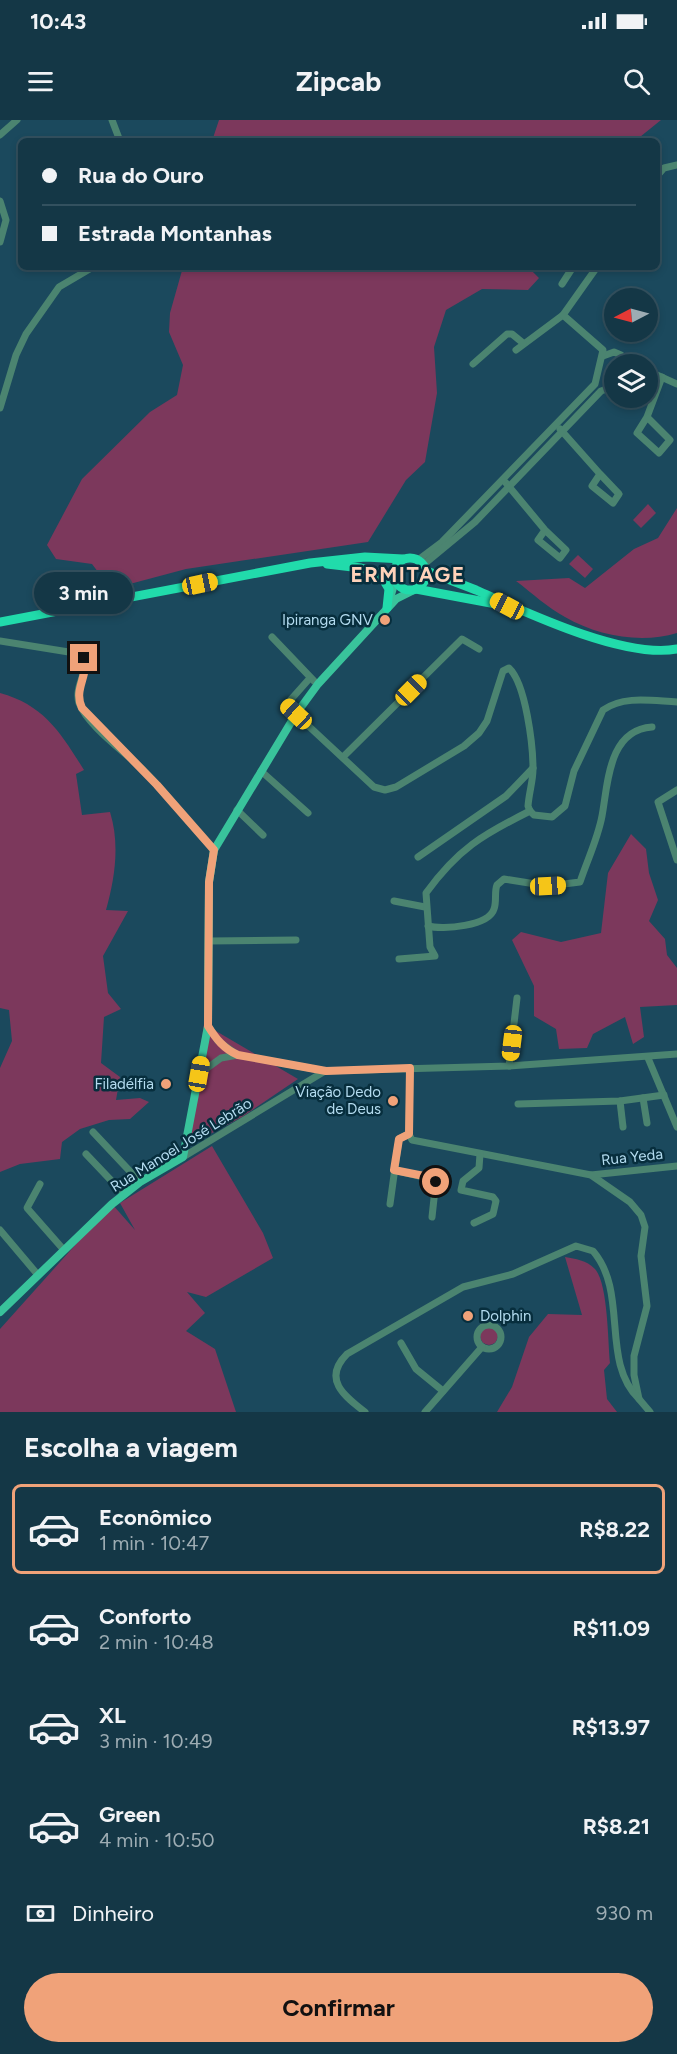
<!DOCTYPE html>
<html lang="pt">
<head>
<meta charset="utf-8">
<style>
  :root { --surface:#143746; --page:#1d3f4d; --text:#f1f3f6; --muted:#9dacb3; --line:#33515f; --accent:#f0a279 }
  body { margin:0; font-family:Figtree,sans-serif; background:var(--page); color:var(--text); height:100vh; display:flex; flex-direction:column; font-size:22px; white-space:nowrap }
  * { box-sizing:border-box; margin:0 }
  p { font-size:20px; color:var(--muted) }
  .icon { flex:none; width:33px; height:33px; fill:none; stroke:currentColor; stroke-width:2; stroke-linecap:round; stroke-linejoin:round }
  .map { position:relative; height:1292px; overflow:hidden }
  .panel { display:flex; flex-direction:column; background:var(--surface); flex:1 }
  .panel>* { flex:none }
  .hud { position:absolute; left:18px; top:18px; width:642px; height:132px; border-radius:9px; box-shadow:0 3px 9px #0003,0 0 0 2px var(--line); display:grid; align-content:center; height:132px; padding:0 24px; background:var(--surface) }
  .needle { width:39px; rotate:264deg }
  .controls { position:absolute; left:604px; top:168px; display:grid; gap:12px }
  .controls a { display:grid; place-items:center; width:54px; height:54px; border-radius:50%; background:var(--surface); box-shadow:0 3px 9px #0003,0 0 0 2px var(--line); font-size:30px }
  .end { position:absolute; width:27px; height:27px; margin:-14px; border:8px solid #f0a279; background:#111; box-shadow:0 0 0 3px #111 }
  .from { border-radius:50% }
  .bubble { position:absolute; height:42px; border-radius:21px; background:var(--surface); box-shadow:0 3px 9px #0003,0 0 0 2px var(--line); font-size:20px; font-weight:700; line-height:42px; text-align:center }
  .car { position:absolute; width:18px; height:36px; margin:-18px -9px; border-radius:8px; box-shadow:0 0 4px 2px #0007; background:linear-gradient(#f5c518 24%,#345 0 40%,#f5c518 0 76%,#345 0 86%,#f5c518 0) }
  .hud b { display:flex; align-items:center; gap:21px; height:57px; font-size:22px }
  .hud b+b { border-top:2px solid var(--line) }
  .hud i { width:15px; height:15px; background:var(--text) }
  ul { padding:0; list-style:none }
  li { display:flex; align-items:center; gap:18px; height:90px; margin:0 12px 9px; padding:0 12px; border:3px solid transparent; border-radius:9px }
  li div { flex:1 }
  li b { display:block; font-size:22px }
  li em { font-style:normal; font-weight:700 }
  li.selected { border-color:var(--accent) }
  li>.icon { width:54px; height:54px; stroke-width:1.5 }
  h2 { padding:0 24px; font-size:27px; line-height:72px }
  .pay { display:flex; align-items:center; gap:15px; height:66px; padding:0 24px; font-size:22px }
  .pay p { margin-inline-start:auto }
  .primary-button { display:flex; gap:12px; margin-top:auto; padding:12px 24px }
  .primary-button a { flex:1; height:69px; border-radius:36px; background:var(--accent); color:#111; font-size:24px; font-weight:700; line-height:69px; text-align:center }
  .status { display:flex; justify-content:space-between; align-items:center; height:42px; padding:0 30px; background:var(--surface); direction:ltr }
  .status svg { height:16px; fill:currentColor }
  header { display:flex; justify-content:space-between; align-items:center; height:78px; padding:0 24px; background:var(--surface); font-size:27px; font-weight:700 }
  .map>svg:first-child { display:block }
  .green { fill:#7c385c }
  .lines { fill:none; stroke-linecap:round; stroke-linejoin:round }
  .minor { stroke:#4b8470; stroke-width:7 }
  .major { stroke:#39c39b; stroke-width:8 }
  .highway { stroke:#21dbab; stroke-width:9 }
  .route { stroke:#f0a279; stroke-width:8 }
  .poi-dot { fill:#f0a279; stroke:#072e3d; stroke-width:2 }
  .labels { text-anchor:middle; stroke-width:5; stroke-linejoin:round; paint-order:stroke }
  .poi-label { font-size:15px; fill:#b4dcf0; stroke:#072e3d; text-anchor:end }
  .street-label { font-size:15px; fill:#b4dcf0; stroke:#072e3d }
  .district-label { font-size:21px; font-weight:bold; letter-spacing:1.5px; fill:#ffd2ba; stroke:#072e3d }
</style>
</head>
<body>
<div class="status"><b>10:43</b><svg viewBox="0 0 49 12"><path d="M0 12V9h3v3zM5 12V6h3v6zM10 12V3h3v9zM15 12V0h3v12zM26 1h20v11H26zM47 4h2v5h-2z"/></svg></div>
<header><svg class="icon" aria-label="menu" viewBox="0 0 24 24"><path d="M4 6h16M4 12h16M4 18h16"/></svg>Zipcab<svg class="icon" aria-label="search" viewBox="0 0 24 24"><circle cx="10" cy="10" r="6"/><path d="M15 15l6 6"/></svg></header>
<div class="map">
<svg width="677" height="1292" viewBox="0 0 677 1292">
  <rect width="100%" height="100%" fill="#1b495d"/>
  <g class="green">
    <path d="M219 0H661L635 21H212Z"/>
    <path d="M183 147H528L539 158 528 170 482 169 446 190 434 227 437 273 425 342 406 360 368 422 186 449 111 469 92 444 56 439 47 425 82 359 150 292 177 275 183 245 169 212 170 193Z"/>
    <path d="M648 384 656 393 641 408 633 400Z"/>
    <path d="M677 388V513C641 524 598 516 565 497 548 488 532 473 516 461L569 458 585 468 634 429 658 418Z"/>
    <path d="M578 435 593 449 585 458 569 444Z"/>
    <path d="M0 573C44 585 61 613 84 650L76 654 82 695 110 692C120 724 115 758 106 790L128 791 103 836 108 873 121 889 104 897 101 943 120 957 116 980 140 978 149 982 130 999 109 1000 80 1009 62 1022 60 1039 20 1044 0 1052V948L12 921 9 890 0 888Z"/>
    <path d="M631 714 646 729 649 753 658 780 649 801 665 819 667 835 677 848V885L640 887 644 917 633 924 625 897 593 914 587 928 559 929 556 909 534 896V866L512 820 521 812 561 822 601 813 608 753Z"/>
    <path d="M204 904 298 959 242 997 186 1027Z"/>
    <path d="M212 1026 263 1113 273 1138 206 1177 187 1172 205 1193 186 1211 215 1229 236 1292H0V1209L112 1084 135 1110 120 1083Z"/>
    <path d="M565 1137C576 1139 586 1140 595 1149 608 1163 608 1223 610 1243L604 1250 607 1279 617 1292H497L512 1267 529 1217 548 1194 582 1195Z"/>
    <circle cx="489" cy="1216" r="9"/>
  </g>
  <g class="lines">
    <g class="minor">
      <path d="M112 0 120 21"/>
      <path d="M0 15 17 0"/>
      <path d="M657 56 664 48 677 45"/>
      <path d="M0 81 6 100 0 122"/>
      <path d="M562 164 573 147"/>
      <path d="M516 230 563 195"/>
      <path d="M603 236 614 232 621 235 628 244"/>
      <path d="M473 244 507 214H512L523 223"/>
      <path d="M648 251 677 264"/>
      <path d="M0 288 16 235 26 214 59 167 93 147"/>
      <path d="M647 297 670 320 659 333 637 313 647 297 662 257"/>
      <path d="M560 309 600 354 592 366 613 383 619 374 600 354"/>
      <path d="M506 363 545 410 566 430 560 438 538 420 545 410"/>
      <path d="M418 440 442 422 595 264 603 230 563 195 597 147"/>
      <path d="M423 445 475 402 601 271 615 266"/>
      <path d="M272 517 314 561"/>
      <path d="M0 521 75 533 84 538C88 554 74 566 79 583 88 607 128 634 146 653 170 678 191 705 214 730"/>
      <path d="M310 558 286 585 374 667 385 670 396 667 464 626 479 613 487 601 503 551 509 548C526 564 533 626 533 649 533 661 529 673 528 686L530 691"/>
      <path d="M343 637 462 519 479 529"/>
      <path d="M261 651 308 693"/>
      <path d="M677 670 658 682 677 740"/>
      <path d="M237 690 263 715"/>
      <path d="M530 691 534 695 552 697 565 686 574 651 603 590C624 575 653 581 677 582"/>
      <path d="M418 737 506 676 533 648"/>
      <path d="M394 781 425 787"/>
      <path d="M428 806C443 810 489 806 494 789 497 781 494 772 497 765L504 759 548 766 580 762C587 741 598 718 602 696 608 664 608 610 652 607"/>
      <path d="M209 821 296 820"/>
      <path d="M399 839 435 836 430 827 426 773C458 729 482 715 530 691"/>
      <path d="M208 906 218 921 238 935 325 951"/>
      <path d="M648 938 677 1007"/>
      <path d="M509 946 517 878"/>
      <path d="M410 948 409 1014 412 1020 591 1055 630 1082 641 1095 645 1107 641 1136 647 1186 634 1236V1255L639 1279 650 1292"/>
      <path d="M199 954 221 938 238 935"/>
      <path d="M643 978 647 1003"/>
      <path d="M620 981 623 1007"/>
      <path d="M518 984 620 981 664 975"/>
      <path d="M93 1012 140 1062"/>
      <path d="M86 1034 124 1074"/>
      <path d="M183 1037 325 951 509 946 677 934"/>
      <path d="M394 1050 436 1060 432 1097"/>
      <path d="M591 1055 677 1046"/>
      <path d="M40 1064 27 1088 63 1129"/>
      <path d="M390 1084 399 1019 409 1014"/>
      <path d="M474 1103 493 1094 496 1081 493 1077 461 1070 463 1061 479 1048 480 1034"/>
      <path d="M0 1110 38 1155"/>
      <circle cx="489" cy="1217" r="12"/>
      <path d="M401 1223 416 1249 443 1271"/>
      <path d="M365 1292C344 1276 322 1259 347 1234L463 1167 513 1154 576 1126 593 1131C629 1173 600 1241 639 1279"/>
      <path d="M425 1292 482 1227"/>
    </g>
    <g class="major">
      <path d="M390 478 395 461"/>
      <path d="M0 1192 112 1084 140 1062 183 1037 208 906 209 762 214 730 296 594 318 564 396 479 416 469"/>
    </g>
    <g class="highway">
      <circle cx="410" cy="454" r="16"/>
      <path d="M327 444 361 448 394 457"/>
      <path d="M425 450C441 457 459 463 476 470 525 492 624 539 677 529"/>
      <path d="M380 454 389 469 387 488"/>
      <path d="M416 469 496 484"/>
      <path d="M0 502 310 443 365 437 403 439"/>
    </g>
  </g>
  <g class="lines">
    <path class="route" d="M84 538C89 556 73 569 82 588L157 665 214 730 209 762 208 906C216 919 224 929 238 935L326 951 410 948 409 1014 399 1019 394 1050 434 1058 436 1062"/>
  </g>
  <g class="poi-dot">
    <circle cx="385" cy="500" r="6"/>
    <circle cx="166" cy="964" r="6"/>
    <circle cx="393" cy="981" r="6"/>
    <circle cx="468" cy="1196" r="6"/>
  </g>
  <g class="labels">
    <g class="poi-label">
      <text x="373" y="505">Ipiranga GNV</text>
      <text x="154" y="969">Filadélfia</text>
      <text x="381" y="977">Viação Dedo<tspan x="381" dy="17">de Deus</tspan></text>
      <text x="480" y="1201" text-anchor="start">Dolphin</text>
    </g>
    <g class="street-label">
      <text transform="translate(181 1025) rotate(-32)" y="5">Rua Manoel José Lebrão</text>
      <text transform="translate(632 1037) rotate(-6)" y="5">Rua Yeda</text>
    </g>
    <g class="district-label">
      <text x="408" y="462">ERMITAGE</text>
    </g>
  </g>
</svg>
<div class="controls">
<a><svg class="needle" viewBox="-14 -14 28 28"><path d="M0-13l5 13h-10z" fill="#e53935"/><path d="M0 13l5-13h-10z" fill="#9dacb3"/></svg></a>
<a><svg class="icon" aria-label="layers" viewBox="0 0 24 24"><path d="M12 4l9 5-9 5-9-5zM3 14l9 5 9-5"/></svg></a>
</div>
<i class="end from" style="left:436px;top:1062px"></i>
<i class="end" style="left:84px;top:538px"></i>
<div class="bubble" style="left:34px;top:452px;width:99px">3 min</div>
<i class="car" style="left:200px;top:464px;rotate:78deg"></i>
<i class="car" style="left:507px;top:486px;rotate:298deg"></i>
<i class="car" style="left:411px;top:570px;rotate:45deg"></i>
<i class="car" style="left:296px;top:594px;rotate:313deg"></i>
<i class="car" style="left:548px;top:766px;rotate:87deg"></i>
<i class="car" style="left:512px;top:923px;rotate:187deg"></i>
<i class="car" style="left:199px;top:954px;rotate:10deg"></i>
<div class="hud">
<b><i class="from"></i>Rua do Ouro</b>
<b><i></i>Estrada Montanhas</b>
</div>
</div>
<section class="panel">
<h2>Escolha a viagem</h2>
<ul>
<li class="selected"><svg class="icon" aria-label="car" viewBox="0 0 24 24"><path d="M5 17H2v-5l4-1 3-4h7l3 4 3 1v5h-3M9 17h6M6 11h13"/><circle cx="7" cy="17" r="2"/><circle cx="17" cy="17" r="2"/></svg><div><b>Econômico</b><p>1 min · 10:47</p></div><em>R$8.22</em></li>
<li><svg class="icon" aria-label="car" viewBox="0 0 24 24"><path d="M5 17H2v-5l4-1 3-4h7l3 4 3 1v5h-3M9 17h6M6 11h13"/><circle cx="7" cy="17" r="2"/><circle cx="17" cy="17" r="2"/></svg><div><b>Conforto</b><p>2 min · 10:48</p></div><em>R$11.09</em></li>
<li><svg class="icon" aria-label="car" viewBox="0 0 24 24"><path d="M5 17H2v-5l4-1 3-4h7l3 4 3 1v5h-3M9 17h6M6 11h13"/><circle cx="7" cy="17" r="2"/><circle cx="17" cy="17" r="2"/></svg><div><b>XL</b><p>3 min · 10:49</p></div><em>R$13.97</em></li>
<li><svg class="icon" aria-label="car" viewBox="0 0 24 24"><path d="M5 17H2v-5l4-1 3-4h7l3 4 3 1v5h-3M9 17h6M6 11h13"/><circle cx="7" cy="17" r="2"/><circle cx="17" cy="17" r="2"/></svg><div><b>Green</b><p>4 min · 10:50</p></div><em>R$8.21</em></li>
</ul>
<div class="pay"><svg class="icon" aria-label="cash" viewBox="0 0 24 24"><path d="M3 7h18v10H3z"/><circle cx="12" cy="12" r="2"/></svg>Dinheiro<p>930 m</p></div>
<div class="primary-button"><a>Confirmar</a></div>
</section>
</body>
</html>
